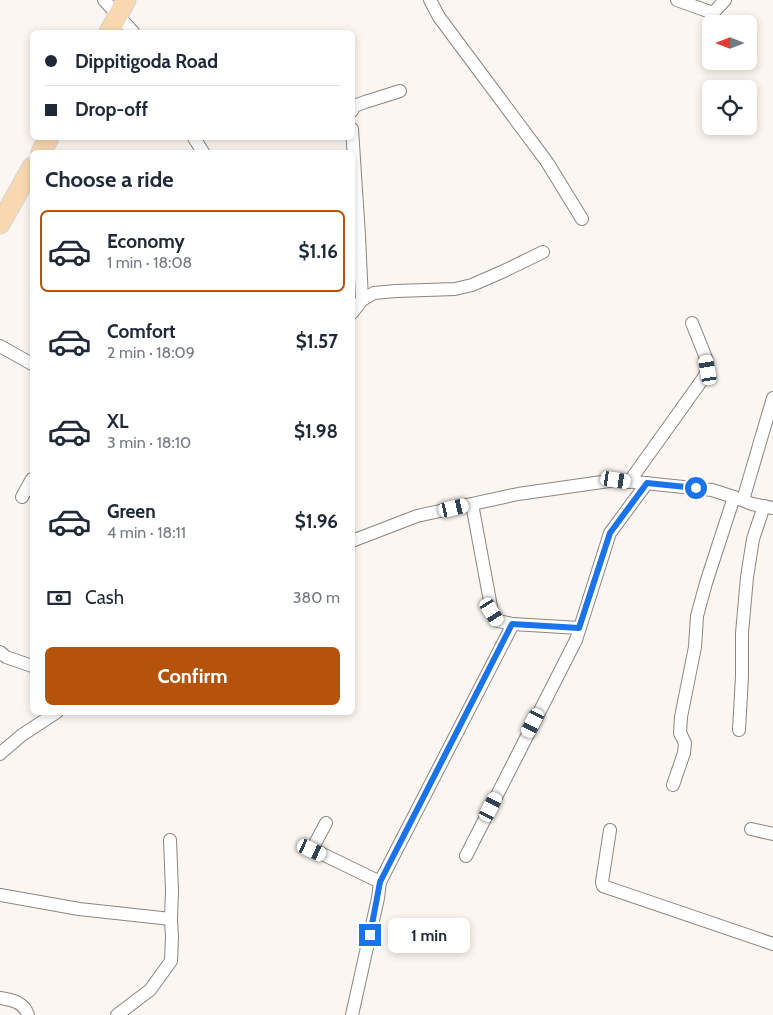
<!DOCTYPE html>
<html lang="en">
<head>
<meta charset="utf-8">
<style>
  :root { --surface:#fff; --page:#f2f2f3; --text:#1f2937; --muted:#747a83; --line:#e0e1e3; --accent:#b45309 }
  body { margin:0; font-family:Cabin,sans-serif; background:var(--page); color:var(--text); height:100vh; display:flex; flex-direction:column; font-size:19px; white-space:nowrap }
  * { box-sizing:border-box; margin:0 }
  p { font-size:16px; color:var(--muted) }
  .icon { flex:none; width:28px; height:28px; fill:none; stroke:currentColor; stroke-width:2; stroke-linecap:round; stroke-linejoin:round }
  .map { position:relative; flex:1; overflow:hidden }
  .side { position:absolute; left:30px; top:150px; width:325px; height:565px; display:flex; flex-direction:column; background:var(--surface); border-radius:8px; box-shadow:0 2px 8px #0003 }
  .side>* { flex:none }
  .guide { position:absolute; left:30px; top:30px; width:325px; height:110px; border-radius:8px; box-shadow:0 2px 8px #0003; display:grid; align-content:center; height:110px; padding:0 15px; background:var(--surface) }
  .needle { width:32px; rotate:270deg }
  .tools { position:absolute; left:702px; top:15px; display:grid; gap:10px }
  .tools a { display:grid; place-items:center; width:55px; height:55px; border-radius:8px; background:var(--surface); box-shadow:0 2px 8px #0003; font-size:25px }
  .end { position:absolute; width:22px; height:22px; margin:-11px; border:6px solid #1a73e8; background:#fff; box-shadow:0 0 0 2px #fff }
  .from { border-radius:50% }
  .bubble { position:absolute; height:35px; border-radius:8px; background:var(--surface); box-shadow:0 2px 8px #0003; font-size:16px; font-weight:800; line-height:35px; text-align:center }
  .car { position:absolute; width:15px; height:30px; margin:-15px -8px; border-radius:6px; box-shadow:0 0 4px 1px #0007; background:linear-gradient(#fff 24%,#345 0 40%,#fff 0 76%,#345 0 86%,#fff 0) }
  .guide b { display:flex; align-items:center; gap:18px; height:48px; font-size:19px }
  .guide b+b { border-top:1px solid var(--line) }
  .guide i { width:12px; height:12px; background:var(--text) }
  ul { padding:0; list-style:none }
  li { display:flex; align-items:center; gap:15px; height:82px; margin:0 10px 8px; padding:0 5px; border:2px solid transparent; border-radius:8px }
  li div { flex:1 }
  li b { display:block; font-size:19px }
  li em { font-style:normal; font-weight:800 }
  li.current { border-color:var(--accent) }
  li>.icon { width:45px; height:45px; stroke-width:1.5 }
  h2 { padding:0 15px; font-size:22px; line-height:60px }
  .pay { display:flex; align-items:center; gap:12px; height:55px; padding:0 15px; font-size:19px }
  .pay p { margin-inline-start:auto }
  .cta { display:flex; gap:10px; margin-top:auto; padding:10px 15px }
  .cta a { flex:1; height:58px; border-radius:8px; background:var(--accent); color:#fff; font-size:20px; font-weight:800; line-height:58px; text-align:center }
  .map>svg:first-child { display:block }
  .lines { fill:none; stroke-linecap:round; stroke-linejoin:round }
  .minor-casing { stroke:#8a8681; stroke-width:14 }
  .primary-casing { stroke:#d5d4d4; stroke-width:21 }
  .minor { stroke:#fff; stroke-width:12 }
  .primary { stroke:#f7d8b0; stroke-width:19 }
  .route { stroke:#1a73e8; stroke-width:6 }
</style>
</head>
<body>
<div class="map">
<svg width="773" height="1015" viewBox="0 0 773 1015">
  <rect width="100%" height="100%" fill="#fbf6f1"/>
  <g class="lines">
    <defs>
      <g id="minor">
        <path d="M104 0 133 32"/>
        <path d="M430 0 439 17 547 162 582 219"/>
        <path d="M677 0 713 13 725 0"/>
        <path d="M352 111 354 106 365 102 400 91"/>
        <path d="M352 129 359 236 362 300"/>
        <path d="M194 138 203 152"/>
        <path d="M352 313 362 300 374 293 396 291 455 289 472 285 504 271 543 252"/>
        <path d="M0 346 32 364"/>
        <path d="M629 482 702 380 708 370 706 358 692 323"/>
        <path d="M22 497 32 479"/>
        <path d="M743 500 773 398"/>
        <path d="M472 504 492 612 498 621 513 624 579 628"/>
        <path d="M352 541 417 516 518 494 616 480 712 490 734 497 752 504 773 508"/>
        <path d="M0 652 6 657 32 666"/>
        <path d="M739 730 742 676V633L747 577 753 539 764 506"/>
        <path d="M0 754 2 752 22 735 57 712"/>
        <path d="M673 785 684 753 685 743 680 733 681 717 695 647 697 616 706 583 734 497"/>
        <path d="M326 823 312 849 380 882"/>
        <path d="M751 829 773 834"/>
        <path d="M610 830 602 882 603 886 773 944"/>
        <path d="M466 856 576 640 610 533 647 483"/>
        <path d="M0 895 79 909 171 919"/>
        <path d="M0 998C12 1000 24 1002 28 1015"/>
        <path d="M117 1015 150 990 171 961 172 937 171 919 172 891 170 840"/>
        <path d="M352 1015 378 898 380 882 513 624"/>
      </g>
      <g id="primary">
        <path d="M109 32 126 0"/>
        <path d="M41 152 49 138"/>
        <path d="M0 224 32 167"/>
      </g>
    </defs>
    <use href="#minor" class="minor-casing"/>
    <use href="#primary" class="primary-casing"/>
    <use href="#minor" class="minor"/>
    <use href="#primary" class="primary"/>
  </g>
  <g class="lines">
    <path class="route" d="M370 935 380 882 512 624 579 628 610 533 647 483 696 488"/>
  </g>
</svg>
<div class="tools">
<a><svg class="needle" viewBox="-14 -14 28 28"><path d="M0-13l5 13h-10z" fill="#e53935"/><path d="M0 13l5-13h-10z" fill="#747a83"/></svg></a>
<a><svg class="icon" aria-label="locate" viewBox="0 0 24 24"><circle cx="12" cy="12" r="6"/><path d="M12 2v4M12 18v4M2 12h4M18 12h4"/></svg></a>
</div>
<i class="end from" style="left:696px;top:488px"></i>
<i class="end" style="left:370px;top:935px"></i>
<div class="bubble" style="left:388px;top:918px;width:82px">1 min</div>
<i class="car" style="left:708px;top:370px;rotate:350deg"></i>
<i class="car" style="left:616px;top:480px;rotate:99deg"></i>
<i class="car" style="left:454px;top:508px;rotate:77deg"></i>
<i class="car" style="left:492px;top:612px;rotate:148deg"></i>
<i class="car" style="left:533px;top:723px;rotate:207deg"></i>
<i class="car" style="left:491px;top:807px;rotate:27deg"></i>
<i class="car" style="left:312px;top:850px;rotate:115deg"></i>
<div class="guide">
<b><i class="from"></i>Dippitigoda Road</b>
<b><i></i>Drop-off</b>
</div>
<section class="side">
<h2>Choose a ride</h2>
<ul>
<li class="current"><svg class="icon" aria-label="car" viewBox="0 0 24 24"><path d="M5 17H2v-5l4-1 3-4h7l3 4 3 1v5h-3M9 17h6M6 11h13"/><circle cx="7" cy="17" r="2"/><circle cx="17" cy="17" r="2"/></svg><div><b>Economy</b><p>1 min · 18:08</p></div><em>$1.16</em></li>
<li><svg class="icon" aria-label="car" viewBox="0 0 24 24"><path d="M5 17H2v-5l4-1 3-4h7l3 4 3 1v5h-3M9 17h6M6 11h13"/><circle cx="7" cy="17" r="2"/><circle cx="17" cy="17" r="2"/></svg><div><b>Comfort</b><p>2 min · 18:09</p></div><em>$1.57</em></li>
<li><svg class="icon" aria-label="car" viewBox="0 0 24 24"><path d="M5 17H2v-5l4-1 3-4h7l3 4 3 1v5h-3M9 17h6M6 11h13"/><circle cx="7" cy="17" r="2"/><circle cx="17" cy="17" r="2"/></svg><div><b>XL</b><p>3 min · 18:10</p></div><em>$1.98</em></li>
<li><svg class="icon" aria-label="car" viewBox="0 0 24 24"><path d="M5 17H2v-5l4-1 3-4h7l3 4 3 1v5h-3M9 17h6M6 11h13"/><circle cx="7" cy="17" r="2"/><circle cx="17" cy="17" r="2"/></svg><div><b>Green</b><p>4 min · 18:11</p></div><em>$1.96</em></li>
</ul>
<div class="pay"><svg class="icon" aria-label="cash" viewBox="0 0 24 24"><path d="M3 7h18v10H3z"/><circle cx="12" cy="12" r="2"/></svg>Cash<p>380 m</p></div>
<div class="cta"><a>Confirm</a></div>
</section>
</div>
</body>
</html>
